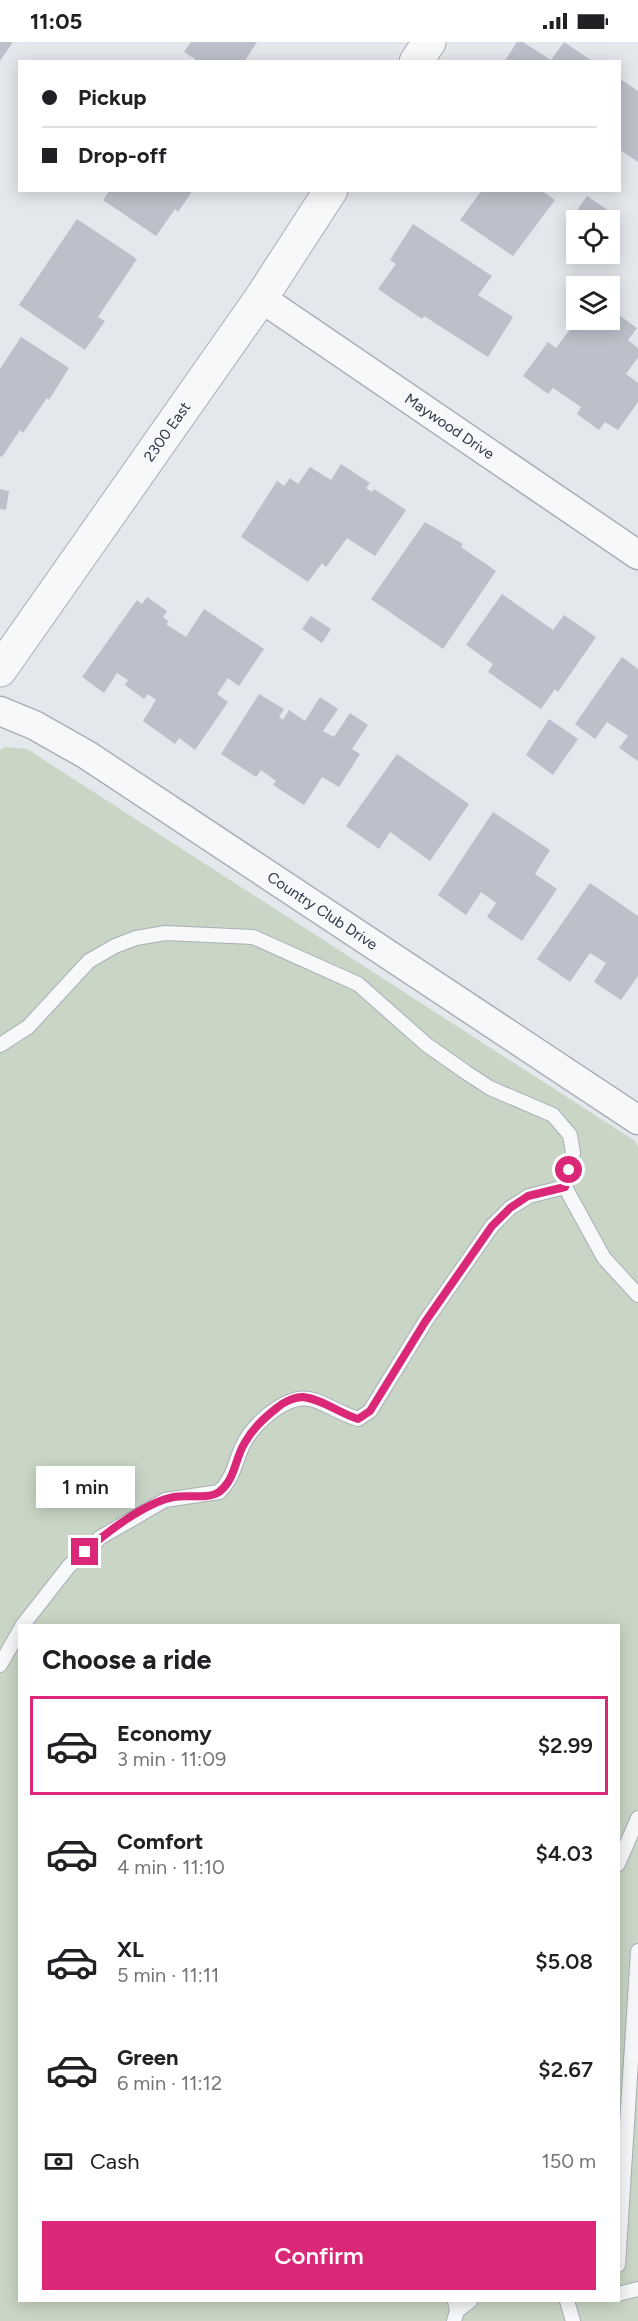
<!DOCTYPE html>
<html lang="en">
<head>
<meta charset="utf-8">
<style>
  :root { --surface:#fff; --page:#f6f6f6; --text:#202124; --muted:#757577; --line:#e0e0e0; --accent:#db2777 }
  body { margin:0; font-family:Figtree,sans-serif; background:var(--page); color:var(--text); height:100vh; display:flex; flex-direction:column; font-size:22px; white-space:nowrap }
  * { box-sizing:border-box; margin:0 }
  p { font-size:20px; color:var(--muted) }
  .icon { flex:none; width:33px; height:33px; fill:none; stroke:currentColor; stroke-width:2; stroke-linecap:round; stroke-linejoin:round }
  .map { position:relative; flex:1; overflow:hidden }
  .details { position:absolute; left:18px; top:1582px; width:602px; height:678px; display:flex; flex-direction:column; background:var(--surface); border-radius:0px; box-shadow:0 3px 15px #0003 }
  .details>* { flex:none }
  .guide { position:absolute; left:18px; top:18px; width:603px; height:132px; border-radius:0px; box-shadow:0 3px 15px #0003; display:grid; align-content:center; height:132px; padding:0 24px; background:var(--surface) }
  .controls { position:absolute; left:566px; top:168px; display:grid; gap:12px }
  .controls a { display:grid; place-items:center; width:54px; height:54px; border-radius:0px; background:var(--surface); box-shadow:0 3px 15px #0003; font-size:30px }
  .end { position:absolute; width:27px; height:27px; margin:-14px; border:8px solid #db2777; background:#fff; box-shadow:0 0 0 3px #fff }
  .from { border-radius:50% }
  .bubble { position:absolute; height:42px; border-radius:0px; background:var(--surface); box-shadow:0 3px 15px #0003; font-size:20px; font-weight:600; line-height:42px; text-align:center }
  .guide b { display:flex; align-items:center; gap:21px; height:57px; font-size:22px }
  .guide b+b { border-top:2px solid var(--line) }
  .guide i { width:15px; height:15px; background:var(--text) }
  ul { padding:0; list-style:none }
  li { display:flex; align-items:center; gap:18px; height:99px; margin:0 12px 9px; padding:0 12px; border:3px solid transparent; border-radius:0px }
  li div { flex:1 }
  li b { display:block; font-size:22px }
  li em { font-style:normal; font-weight:600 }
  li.selected { border-color:var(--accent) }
  li>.icon { width:54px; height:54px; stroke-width:1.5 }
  h2 { padding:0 24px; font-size:27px; line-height:72px }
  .pay { display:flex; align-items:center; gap:15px; height:66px; padding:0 24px; font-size:22px }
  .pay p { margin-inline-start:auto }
  .primary-button { display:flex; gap:12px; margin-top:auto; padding:12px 24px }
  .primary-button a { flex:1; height:69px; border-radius:0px; background:var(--accent); color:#fff; font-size:24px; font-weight:600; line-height:69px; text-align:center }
  .status { display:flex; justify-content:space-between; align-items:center; height:42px; padding:0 30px; background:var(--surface); direction:ltr }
  .status svg { height:16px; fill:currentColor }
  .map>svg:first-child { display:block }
  .green { fill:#c9d6c5; fill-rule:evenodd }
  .building { fill:#bbc0ca }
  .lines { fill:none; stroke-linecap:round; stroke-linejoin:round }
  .service-casing { stroke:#a9aeb7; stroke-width:16 }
  .minor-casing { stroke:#a9aeb7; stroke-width:31 }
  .tertiary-casing { stroke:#a9aeb7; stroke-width:35 }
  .service { stroke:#f7f8fa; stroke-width:14 }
  .minor { stroke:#f7f8fa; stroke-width:28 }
  .tertiary { stroke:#f7f8fa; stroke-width:33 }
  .route { stroke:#db2777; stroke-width:8 }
  .labels { text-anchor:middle; stroke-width:4.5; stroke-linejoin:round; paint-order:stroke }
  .street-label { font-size:15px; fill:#2b3445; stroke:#f4f6f9 }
</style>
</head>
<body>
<div class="status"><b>11:05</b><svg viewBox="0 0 49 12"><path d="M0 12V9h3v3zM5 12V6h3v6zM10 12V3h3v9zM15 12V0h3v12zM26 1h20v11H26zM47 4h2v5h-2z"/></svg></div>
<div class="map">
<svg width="638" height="2279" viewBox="0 0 638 2279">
  <rect width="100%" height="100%" fill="#e4e7ec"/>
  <path class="green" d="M5 705 27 707 635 1099 638 1105V2279H0V708ZM20 1584H618V2259H20Z"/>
  <g class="building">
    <path d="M0 0H13L0 19Z"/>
    <path d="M191 0H257L244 20H193L195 17 184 10Z"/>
    <path d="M517 0H523L551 18 564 0 594 20H504Z"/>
    <path d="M620 37 638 49V120L620 108Z"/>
    <path d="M110 148H193L178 170 175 167 156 194 103 158Z"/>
    <path d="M482 148H541L555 158 513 214 460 178Z"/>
    <path d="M587 154 612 171 607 178 576 180 571 177Z"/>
    <path d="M77 177 137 217 98 275 105 279 85 308 19 263Z"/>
    <path d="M413 182 492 234 478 253 513 275 488 315 424 274 422 277 378 247 396 222 390 218Z"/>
    <path d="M609 266 637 286 628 298 638 306V315L626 332 638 341V360L618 388 605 380 599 388 577 372 581 365 553 346 548 352 523 334 548 300 556 306 577 278H609Z"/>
    <path d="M21 295 69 326 49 358 47 356 23 391 20 388 2 415 0 414V327Z"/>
    <path d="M341 422 370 441 366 446 372 450 374 447 406 468 375 514 347 496 326 525 322 521 308 540 241 495 277 439 284 444 290 436 298 442 310 425 331 438Z"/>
    <path d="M0 447 9 449 6 468 0 467Z"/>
    <path d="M425 480 463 502 461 505 496 529 443 607 371 557Z"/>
    <path d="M502 552 553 588 564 573 596 595 558 650 555 647 541 667 488 630 493 622 466 603Z"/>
    <path d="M147 555 167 569 163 575 169 580 166 582 186 595 204 567 264 607 239 644 228 636 217 652 228 660 195 708 179 696 175 702 143 679 156 658 148 652 144 657 125 643 128 638 117 631 104 651 82 635 137 558 142 562Z"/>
    <path d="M311 574 331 587 322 601 302 587Z"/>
    <path d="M622 615 638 627V719L619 706 628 694 607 680 595 697 575 682Z"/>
    <path d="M259 652 284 667 279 675 283 678 289 668 305 679 320 655 338 667 323 689 334 695 350 671 368 683 352 707 360 712 339 745 322 735 304 763 273 743 276 739 261 728 256 735 221 712Z"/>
    <path d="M549 677 578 697 553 733 526 713Z"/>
    <path d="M397 712 469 762 430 819 390 790 379 807 346 784Z"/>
    <path d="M493 770 550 808 535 832 557 847 522 899 487 875 496 861 481 850 466 873 438 853Z"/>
    <path d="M590 841 638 874V934L621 958 594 940 606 921 590 911 570 940 537 917Z"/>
  </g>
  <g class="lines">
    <defs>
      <g id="service">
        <path d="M0 1003 28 985 89 919 115 904 136 896 165 891 253 895 358 942 427 1003 467 1031 490 1046 553 1073 570 1093 573 1111 565 1145 604 1216 638 1253"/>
        <path d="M22 1584 69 1524 101 1495 165 1458 219 1450C233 1437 235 1421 242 1405 248 1391 258 1381 269 1372 309 1341 318 1364 358 1377L370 1369 425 1280 492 1184 510 1166 529 1154 565 1145"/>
        <path d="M0 1623 20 1588"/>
        <path d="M618 1822 638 1776"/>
        <path d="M618 2223 638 1909"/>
        <path d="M618 2252 638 2247"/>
        <path d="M567 2259 573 2279"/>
        <path d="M457 2269 470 2259"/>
        <path d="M454 2279 457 2269 455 2259"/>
      </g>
      <g id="minor">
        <path id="s1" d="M261 256 638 513"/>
        <path id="s2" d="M0 669 34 683 87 713 638 1078"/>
      </g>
      <g id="tertiary">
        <path d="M416 20 429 0"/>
        <path id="s3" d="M0 628 261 256 331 148"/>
      </g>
    </defs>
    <use href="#service" class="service-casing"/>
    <use href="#minor" class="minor-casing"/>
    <use href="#tertiary" class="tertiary-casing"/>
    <use href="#service" class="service"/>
    <use href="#minor" class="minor"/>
    <use href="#tertiary" class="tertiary"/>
  </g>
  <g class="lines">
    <path class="route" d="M85 1510C105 1491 146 1460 174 1455 187 1452 207 1458 219 1450 235 1438 235 1417 244 1402 253 1386 264 1376 278 1365 284 1360 294 1355 303 1355 322 1357 339 1371 358 1377L370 1369 425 1280 492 1184 510 1166 528 1154 565 1145 569 1128"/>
  </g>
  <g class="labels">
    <g class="street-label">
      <text dy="5" stroke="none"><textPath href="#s1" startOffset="228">Maywood Drive</textPath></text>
      <text dy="5" stroke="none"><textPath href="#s3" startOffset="291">2300 East</textPath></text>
      <text dy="5" stroke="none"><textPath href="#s2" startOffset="380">Country Club Drive</textPath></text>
    </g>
  </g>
</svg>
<div class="controls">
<a><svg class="icon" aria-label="locate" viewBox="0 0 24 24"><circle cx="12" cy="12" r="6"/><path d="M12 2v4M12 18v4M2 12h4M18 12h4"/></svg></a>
<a><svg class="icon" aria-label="layers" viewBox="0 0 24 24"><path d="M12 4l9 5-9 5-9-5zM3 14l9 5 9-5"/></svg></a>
</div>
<i class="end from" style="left:569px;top:1128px"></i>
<i class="end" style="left:85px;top:1510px"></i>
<div class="bubble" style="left:36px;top:1424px;width:99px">1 min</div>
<div class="guide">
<b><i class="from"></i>Pickup</b>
<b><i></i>Drop-off</b>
</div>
<section class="details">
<h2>Choose a ride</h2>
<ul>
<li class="selected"><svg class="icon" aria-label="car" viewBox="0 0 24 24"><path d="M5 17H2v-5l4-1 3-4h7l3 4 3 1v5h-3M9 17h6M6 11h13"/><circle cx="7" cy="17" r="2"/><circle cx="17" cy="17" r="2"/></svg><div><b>Economy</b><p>3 min · 11:09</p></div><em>$2.99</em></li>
<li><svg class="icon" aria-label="car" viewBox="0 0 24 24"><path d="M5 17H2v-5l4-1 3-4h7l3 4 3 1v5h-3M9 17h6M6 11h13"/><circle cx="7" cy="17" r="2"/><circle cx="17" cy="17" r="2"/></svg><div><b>Comfort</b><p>4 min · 11:10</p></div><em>$4.03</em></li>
<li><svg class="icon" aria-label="car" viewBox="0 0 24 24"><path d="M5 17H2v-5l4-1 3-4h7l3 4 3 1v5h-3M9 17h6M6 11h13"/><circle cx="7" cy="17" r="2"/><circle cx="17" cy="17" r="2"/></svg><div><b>XL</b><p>5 min · 11:11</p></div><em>$5.08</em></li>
<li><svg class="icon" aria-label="car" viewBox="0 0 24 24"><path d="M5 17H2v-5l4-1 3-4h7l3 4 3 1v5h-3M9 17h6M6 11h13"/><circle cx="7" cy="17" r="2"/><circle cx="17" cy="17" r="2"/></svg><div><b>Green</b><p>6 min · 11:12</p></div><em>$2.67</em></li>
</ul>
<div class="pay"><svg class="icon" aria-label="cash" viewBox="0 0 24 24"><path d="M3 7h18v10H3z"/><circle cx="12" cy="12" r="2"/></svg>Cash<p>150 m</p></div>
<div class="primary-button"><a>Confirm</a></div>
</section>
</div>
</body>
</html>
